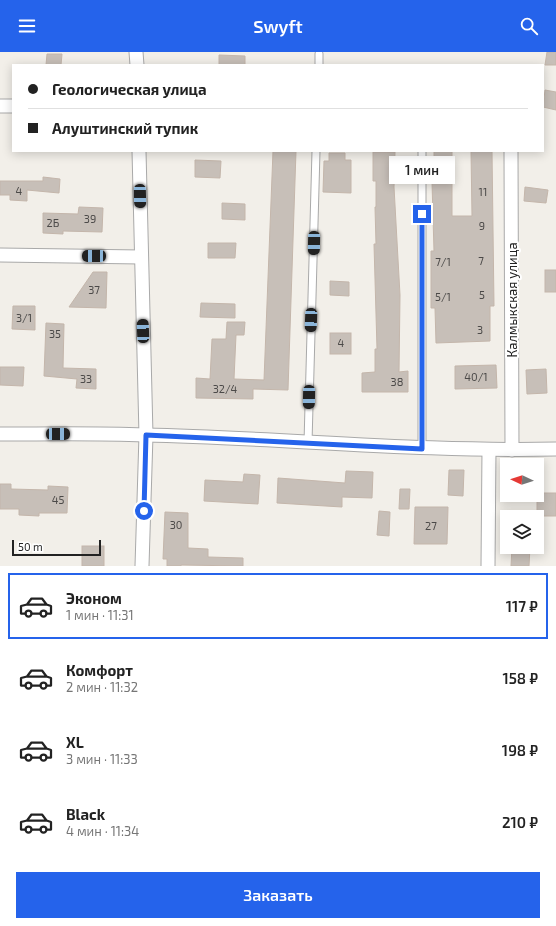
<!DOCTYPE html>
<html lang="ru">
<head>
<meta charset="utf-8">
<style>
  :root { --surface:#fff; --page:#f6f6f6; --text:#222; --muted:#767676; --line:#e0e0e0; --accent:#2563eb }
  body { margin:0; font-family:"Exo 2",sans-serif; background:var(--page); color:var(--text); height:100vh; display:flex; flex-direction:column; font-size:15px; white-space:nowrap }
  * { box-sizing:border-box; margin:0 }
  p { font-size:13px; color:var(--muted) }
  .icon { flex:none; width:22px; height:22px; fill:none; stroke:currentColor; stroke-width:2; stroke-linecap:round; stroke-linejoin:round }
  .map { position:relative; height:514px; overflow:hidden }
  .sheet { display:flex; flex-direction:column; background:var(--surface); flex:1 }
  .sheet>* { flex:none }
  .guide { position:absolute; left:12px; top:12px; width:532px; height:88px; border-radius:0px; box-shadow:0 2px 10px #0003; display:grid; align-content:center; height:88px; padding:0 16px; background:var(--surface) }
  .needle { width:26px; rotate:274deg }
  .tools { position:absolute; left:500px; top:406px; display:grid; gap:8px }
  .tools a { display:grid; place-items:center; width:44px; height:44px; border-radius:0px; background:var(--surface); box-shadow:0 2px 10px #0003; font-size:20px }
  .scale { position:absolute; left:12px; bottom:10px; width:89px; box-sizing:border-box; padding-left:4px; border:2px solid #222; border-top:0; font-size:11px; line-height:14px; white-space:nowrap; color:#222; -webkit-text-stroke:3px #fff; paint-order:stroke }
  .end { position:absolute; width:18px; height:18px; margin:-9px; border:5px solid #2563eb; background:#fff; box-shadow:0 0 0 2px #fff }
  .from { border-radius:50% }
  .bubble { position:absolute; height:28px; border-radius:0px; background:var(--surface); box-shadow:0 2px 10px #0003; font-size:13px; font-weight:600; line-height:28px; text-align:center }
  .car { position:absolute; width:12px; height:24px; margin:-12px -6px; border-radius:5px; box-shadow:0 0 3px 1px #0007; background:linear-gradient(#222 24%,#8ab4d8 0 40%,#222 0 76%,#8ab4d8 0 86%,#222 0) }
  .guide b { display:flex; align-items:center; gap:14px; height:38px; font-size:15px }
  .guide b+b { border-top:1px solid var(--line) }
  .guide i { width:10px; height:10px; background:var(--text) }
  ul { padding:7px 0 0; list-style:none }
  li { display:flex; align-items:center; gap:12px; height:66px; margin:0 8px 6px; padding:0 8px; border:2px solid transparent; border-radius:0px }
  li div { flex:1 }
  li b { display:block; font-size:15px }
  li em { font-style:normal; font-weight:600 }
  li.selected { border-color:var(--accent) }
  li>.icon { width:36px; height:36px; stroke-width:1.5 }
  .primary-button { display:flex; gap:8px; margin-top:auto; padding:8px 16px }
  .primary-button a { flex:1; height:46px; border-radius:0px; background:var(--accent); color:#fff; font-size:16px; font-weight:600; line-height:46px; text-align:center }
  header { display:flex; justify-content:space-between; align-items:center; height:52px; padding:0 16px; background:var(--accent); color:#fff; font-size:18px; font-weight:600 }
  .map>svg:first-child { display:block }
  .building { fill:#c7bfb8; stroke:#c4b6ab }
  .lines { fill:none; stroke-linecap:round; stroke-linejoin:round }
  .lane-casing { stroke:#a9a9a9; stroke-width:9 }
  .street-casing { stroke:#a9a9a9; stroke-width:15 }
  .lane { stroke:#fff; stroke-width:7 }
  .street { stroke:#fff; stroke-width:13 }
  .route { stroke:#2563eb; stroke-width:5 }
  .labels { text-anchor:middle; stroke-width:4; stroke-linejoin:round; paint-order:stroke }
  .number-label { font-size:11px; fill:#4b4948 }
  .street-label { font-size:13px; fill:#222; stroke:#fff }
</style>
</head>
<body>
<header><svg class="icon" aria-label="menu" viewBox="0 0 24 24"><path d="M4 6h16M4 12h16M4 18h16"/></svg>Swyft<svg class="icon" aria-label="search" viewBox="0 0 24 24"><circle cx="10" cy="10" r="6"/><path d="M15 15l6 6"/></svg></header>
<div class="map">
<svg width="556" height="514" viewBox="0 0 556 514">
  <rect width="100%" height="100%" fill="#f2efe9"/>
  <g class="building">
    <path d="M547 0H556V13H545Z"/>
    <path d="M47 2H62L61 13H46Z"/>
    <path d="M219 3 245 4V13H219Z"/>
    <path d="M545 38 556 40V58L543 55Z"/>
    <path d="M273 99H296L288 338 253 337V347L196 346V326L210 327 212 287H226L227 270H245L244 283H236L234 327 264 328Z"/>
    <path d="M434 99H452V164H472L471 99H492L494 254H490V289L436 291 435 256H431V199H434L432 130H434Z"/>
    <path d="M373 100H395L394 135 400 243 399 320 408 319V340H362V321L375 320V297H377L374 192H376L375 155H376V129H373Z"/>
    <path d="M329 101H345V108H351V141L323 140 324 109H329Z"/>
    <path d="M195 108 221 109 220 126 195 125Z"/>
    <path d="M43 125 60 127 59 141 27 138V149L10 148V143H0V129H43Z"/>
    <path d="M525 135 548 138 546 151 524 149Z"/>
    <path d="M222 151 245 152V168L222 167Z"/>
    <path d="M79 155 103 156 102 180 63 179V182L43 181V161L78 162Z"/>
    <path d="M208 191H236L235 206H208Z"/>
    <rect x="545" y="218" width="11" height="22"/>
    <path d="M93 220H107L106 256 69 255Z"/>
    <path d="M330 229 349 230V244L330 243Z"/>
    <path d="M201 251 235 252V266L200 265Z"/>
    <path d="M13 254H35V278L12 277Z"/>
    <path d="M46 271 64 272 63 316 96 317V337L76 336 77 327 44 324Z"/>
    <rect x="330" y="281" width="21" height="21"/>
    <path d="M496 313 497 336 455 337V314Z"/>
    <path d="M0 315H24L23 334 0 333Z"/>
    <path d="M546 317 547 341 527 342 526 318Z"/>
    <path d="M449 418H464L463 444 448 443Z"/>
    <path d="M346 419 373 420 372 446 342 445V455L277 451 278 426 345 431Z"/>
    <path d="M244 422 260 423 258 452 204 449 205 428 243 430Z"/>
    <path d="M0 432H11V437L48 438V434L68 435 67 461H39V464L19 463V457H0Z"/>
    <path d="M400 437H410L409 457H399Z"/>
    <rect x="537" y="441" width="19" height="23"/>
    <path d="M415 455H448L447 492H414Z"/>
    <path d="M379 459 390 460 389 484 377 483Z"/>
    <path d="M165 460 188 461V496L208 497V505L243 506V514L181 513V514H167V507H163Z"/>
    <rect x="82" y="494" width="22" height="20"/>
    <path d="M512 495H530L529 514H511Z"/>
  </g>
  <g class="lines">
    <defs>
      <g id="lane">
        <path d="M319 13V2"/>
        <path d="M422 99V397"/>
        <path d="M308 391 316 99"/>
      </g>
      <g id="street">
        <path d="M136 0 137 13"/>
        <path d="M0 54H13"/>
        <path d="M139 99 146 383 142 514"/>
        <path d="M511 99 512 398"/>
        <path d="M0 203 141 205"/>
        <path d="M0 382C48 382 97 381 145 383 282 386 419 400 556 397"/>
        <path d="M488 514 489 398"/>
      </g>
    </defs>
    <use href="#lane" class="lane-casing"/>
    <use href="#street" class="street-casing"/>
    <use href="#lane" class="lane"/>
    <use href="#street" class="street"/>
  </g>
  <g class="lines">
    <path class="route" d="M144 459 146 383 422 397V162"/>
  </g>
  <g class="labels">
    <g class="number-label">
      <text x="19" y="143">4</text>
      <text x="483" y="144">11</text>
      <text x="90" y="171">39</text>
      <text x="53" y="175">2Б</text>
      <text x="482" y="178">9</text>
      <text x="481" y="213">7</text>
      <text x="443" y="214">7/1</text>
      <text x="94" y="242">37</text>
      <text x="482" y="247">5</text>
      <text x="443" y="249">5/1</text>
      <text x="24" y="270">3/1</text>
      <text x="480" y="282">3</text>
      <text x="55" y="286">35</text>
      <text x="341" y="295">4</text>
      <text x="476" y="329">40/1</text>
      <text x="86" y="331">33</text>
      <text x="397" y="334">38</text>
      <text x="225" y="341">32/4</text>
      <text x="58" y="452">45</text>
      <text x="176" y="477">30</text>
      <text x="431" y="478">27</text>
    </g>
    <g class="street-label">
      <text transform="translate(512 248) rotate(-90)" y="5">Калмыкская улица</text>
    </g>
  </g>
</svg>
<div class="tools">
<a><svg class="needle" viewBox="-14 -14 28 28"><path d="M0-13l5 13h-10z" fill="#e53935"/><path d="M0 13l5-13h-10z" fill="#767676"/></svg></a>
<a><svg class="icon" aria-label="layers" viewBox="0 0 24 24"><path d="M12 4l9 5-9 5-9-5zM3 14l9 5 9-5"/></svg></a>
</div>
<div class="scale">50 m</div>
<i class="end from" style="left:144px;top:459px"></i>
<i class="end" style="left:422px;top:162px"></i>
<div class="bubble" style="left:389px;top:104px;width:66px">1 мин</div>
<i class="car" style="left:140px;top:144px;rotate:179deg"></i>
<i class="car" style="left:314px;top:191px;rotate:181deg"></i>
<i class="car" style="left:94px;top:204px;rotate:270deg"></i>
<i class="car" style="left:311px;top:268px;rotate:182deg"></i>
<i class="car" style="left:143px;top:279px;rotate:358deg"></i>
<i class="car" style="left:309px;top:345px;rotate:181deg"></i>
<i class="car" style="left:58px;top:382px;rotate:90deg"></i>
<div class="guide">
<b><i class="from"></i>Геологическая улица</b>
<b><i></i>Алуштинский тупик</b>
</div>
</div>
<section class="sheet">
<ul>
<li class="selected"><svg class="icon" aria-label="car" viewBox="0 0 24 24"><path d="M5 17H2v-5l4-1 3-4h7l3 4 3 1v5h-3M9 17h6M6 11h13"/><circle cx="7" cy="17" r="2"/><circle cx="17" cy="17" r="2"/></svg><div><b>Эконом</b><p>1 мин · 11:31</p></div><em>117 ₽</em></li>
<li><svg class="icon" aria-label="car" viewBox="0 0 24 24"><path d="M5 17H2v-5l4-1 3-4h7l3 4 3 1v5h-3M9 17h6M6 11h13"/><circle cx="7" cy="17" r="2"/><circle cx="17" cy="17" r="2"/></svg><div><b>Комфорт</b><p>2 мин · 11:32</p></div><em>158 ₽</em></li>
<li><svg class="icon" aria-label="car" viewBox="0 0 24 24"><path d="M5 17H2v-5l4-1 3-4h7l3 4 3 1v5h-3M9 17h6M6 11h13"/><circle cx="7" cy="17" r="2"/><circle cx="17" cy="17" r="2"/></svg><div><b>XL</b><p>3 мин · 11:33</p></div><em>198 ₽</em></li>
<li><svg class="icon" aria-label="car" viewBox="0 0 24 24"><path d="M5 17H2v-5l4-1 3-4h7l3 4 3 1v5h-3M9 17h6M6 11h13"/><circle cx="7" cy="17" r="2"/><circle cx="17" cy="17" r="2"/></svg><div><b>Black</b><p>4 мин · 11:34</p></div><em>210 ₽</em></li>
</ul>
<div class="primary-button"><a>Заказать</a></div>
</section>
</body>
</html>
